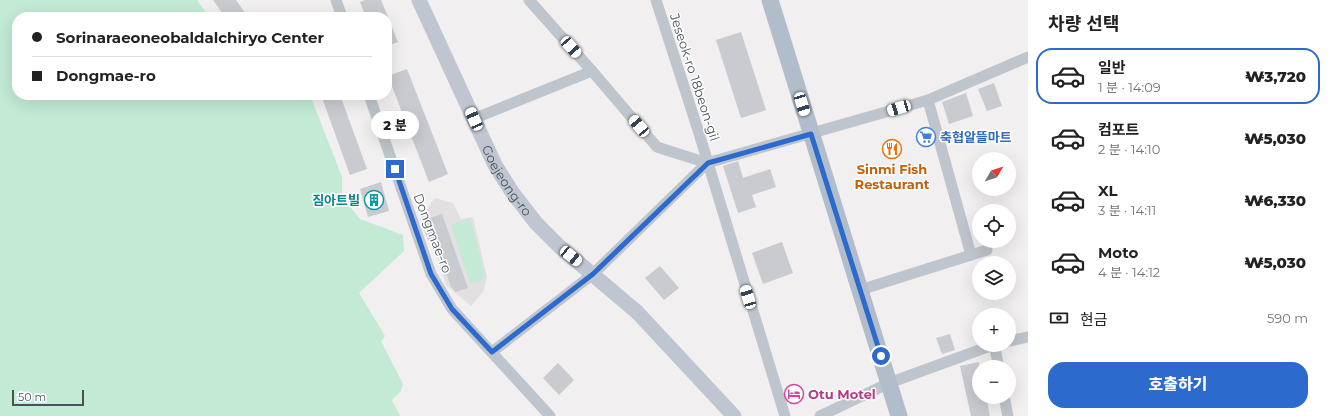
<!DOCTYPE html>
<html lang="ko">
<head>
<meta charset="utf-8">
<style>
  :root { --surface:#fff; --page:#f2f2f2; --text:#222; --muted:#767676; --line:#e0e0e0; --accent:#2d6acd }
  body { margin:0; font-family:Montserrat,"Noto Sans KR",sans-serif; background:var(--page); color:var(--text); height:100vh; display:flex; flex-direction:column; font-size:15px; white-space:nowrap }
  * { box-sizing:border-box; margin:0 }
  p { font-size:13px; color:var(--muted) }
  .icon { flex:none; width:22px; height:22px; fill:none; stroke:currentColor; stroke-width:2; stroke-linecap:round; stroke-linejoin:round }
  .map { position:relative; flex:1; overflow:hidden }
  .sheet { display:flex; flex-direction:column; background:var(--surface); width:300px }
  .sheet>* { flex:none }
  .banner { position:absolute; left:12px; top:12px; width:380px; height:88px; border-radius:16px; box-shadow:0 4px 16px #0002; display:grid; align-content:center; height:88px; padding:0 20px; background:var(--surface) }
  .needle { width:26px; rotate:51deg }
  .fabs { position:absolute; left:972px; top:152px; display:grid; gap:8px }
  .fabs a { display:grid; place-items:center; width:44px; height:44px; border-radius:50%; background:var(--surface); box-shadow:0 4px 16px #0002; font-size:20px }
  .scale { position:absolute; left:12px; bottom:10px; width:72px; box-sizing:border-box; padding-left:4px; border:2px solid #49515a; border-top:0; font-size:11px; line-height:14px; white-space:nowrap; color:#49515a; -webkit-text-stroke:3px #fff; paint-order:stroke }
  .end { position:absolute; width:18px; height:18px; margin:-9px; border:5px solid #2d6acd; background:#fff; box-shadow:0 0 0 2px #fff }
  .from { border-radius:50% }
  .bubble { position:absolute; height:28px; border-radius:14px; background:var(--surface); box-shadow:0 4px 16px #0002; font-size:13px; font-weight:800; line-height:28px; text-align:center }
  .car { position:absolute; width:12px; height:24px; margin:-12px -6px; border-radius:5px; box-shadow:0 0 3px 1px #0007; background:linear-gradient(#fff 24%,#345 0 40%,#fff 0 76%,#345 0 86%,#fff 0) }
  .banner b { display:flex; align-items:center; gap:14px; height:38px; font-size:15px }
  .banner b+b { border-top:1px solid var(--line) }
  .banner i { width:10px; height:10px; background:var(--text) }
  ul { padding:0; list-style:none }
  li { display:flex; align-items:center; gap:12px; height:56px; margin:0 8px 6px; padding:0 12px; border:2px solid transparent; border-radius:16px }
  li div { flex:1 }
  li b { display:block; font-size:15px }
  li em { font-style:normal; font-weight:800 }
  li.current { border-color:var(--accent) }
  li>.icon { width:36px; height:36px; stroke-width:1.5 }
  h2 { padding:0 20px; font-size:18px; line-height:48px }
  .pay { display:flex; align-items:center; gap:10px; height:44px; padding:0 20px; font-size:15px }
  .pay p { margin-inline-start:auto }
  .primary-button { display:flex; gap:8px; margin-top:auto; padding:8px 20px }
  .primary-button a { flex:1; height:46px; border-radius:16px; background:var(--accent); color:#fff; font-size:16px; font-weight:800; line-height:46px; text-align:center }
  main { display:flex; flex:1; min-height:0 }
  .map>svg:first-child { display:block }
  .education { fill:#e2e0e0 }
  .green { fill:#c2ead4 }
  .building { fill:#c9cbd1 }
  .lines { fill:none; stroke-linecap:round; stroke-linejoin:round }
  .minor { stroke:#bfc5cc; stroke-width:11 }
  .secondary { stroke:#bfc6d1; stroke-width:15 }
  .primary { stroke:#b2bdcb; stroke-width:17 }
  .route { stroke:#2d6acd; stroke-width:5 }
  .labels { text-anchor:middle; stroke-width:3; stroke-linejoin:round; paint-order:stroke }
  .street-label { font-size:13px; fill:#49515a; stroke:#fff }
  .shop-label { font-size:13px; font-weight:bold; fill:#366cbe; stroke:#fff; text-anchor:start }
  .food-label { font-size:13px; font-weight:bold; fill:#c56008; stroke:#fff }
  .culture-label { font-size:13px; font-weight:bold; fill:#0d838f; stroke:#fff; text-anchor:end }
  .hotel-label { font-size:13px; font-weight:bold; fill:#b23c85; stroke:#fff; text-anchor:start }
</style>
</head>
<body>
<main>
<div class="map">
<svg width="1028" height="416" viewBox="0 0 1028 416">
  <rect width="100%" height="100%" fill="#f1efef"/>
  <path class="education" d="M435 198 453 203 461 219 473 217 487 277 483 292 471 306 446 285 432 241 428 240 420 219Z"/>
  <g class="green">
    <path d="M0 0H197L209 17H17V95H265L268 98 282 100 290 95H310L342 177V197L360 219 403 235 404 251 359 293 385 336 381 341 403 384 401 391 392 400 400 416H0Z"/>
    <path d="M470 218 485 274 481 281 470 283 451 225Z"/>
  </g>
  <g class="building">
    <path d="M213 0H236L248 17H225Z"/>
    <path d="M365 0H381L398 42 387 46V17H366L360 2Z"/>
    <path d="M741 32 766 110 741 118 716 40Z"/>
    <path d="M407 69 448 174 429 182 388 76Z"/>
    <path d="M994 83 1002 106 987 111 978 89Z"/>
    <path d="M966 93 973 116 949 124 942 102Z"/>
    <path d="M321 95H340L367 169 350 175Z"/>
    <path d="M738 161 743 178 770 169 776 187 752 195 756 207 738 213 723 166Z"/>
    <path d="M381 182 389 211 368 217 360 189Z"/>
    <path d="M442 214 468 288 456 292 451 287 434 238 428 240 421 221Z"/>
    <path d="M782 242 793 273 763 284 752 253Z"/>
    <path d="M660 266 679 288 664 300 645 278Z"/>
    <path d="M950 334 955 350 942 354 936 338Z"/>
    <path d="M979 362V397H986L990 416H971L960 366Z"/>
    <path d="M558 363 574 380 559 395 543 378Z"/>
  </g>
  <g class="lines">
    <g class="minor">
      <path d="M336 0 342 17"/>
      <path d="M529 0 592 71 657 147 707 163"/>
      <path d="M656 0 698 130 785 416"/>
      <path d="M369 95 431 274 452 309 550 416"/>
      <path d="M928 100 971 255"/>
      <path d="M473 119 592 71"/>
      <path d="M860 290 987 250"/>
      <path d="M1009 341 1028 337"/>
      <path d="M994 345 999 367"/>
      <path d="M492 352 593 274 707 163 928 100 1028 57"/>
      <path d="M1004 397 1008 416"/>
      <path d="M820 416 889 383 993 345"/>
    </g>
    <path class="secondary" id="s1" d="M419 0 495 165 512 192 536 223 560 247 637 312 734 416"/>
    <path class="primary" d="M770 0 899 416"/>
  </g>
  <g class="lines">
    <path class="route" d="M395 169 431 274 452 309 492 352 593 274 708 163 811 134 881 356"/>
  </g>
  <defs>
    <symbol id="supermarket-ring" viewBox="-11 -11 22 22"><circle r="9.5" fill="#fff" stroke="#3f7fe0" stroke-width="1.5"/><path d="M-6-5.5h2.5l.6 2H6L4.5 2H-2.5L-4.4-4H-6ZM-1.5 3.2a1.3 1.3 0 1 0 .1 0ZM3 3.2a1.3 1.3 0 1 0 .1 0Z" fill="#3f7fe0"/></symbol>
    <symbol id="restaurant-ring" viewBox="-11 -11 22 22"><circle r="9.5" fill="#fff" stroke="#e8710a" stroke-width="1.5"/><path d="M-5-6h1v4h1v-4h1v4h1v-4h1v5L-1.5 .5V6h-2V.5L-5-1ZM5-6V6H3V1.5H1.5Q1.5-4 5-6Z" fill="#e8710a"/></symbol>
    <symbol id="building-ring" viewBox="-11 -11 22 22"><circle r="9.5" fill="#fff" stroke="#0f9aa8" stroke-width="1.5"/><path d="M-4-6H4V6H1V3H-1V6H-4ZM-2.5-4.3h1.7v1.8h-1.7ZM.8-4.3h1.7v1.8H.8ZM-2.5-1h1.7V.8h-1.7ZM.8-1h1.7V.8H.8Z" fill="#0f9aa8"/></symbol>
    <symbol id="hotel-ring" viewBox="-11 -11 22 22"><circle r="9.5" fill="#fff" stroke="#d1479c" stroke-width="1.5"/><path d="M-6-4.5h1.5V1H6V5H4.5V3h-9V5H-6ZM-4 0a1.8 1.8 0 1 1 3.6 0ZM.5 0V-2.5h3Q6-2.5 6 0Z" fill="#d1479c"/></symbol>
  </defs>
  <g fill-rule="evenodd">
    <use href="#supermarket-ring" x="915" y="126" width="22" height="22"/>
    <use href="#restaurant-ring" x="881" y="138" width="22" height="22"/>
    <use href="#building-ring" x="363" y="189" width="22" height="22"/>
    <use href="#hotel-ring" x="783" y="383" width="22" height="22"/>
  </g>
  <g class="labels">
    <g class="street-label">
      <text transform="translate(695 77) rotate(72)" y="5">Jeseok-ro 18beon-gil</text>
      <text dy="5" stroke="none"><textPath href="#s1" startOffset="201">Goejeong-ro</textPath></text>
      <text transform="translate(433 233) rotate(69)" y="5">Dongmae-ro</text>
    </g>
    <g class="shop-label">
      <text x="940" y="142">축협알뜰마트</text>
    </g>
    <g class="food-label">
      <text x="892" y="174">Sinmi Fish<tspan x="892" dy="15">Restaurant</tspan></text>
    </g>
    <g class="culture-label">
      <text x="360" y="205">짐아트빌</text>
    </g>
    <g class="hotel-label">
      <text x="808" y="399">Otu Motel</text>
    </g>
  </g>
</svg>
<div class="fabs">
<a><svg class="needle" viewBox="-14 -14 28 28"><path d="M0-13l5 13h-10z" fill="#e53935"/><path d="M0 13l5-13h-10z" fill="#767676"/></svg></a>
<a><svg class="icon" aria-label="locate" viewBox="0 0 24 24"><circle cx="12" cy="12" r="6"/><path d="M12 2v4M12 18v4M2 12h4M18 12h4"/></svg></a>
<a><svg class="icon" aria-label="layers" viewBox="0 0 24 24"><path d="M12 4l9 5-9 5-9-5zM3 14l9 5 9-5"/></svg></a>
<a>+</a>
<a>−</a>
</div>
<div class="scale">50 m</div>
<i class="end from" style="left:881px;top:356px"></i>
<i class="end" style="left:395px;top:169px"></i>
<div class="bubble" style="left:371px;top:111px;width:48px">2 분</div>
<i class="car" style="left:571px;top:47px;rotate:138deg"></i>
<i class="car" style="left:802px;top:104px;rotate:163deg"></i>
<i class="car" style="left:899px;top:108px;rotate:253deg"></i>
<i class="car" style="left:474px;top:119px;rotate:336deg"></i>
<i class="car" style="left:639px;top:126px;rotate:320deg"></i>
<i class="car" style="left:571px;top:256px;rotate:129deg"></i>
<i class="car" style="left:748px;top:297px;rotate:343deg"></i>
<div class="banner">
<b><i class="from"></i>Sorinaraeoneobaldalchiryo Center</b>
<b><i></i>Dongmae-ro</b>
</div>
</div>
<section class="sheet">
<h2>차량 선택</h2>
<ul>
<li class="current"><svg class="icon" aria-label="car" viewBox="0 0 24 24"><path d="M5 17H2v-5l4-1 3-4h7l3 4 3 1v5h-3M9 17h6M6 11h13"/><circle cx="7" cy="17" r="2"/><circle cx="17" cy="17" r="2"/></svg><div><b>일반</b><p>1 분 · 14:09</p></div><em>₩3,720</em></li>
<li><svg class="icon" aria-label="car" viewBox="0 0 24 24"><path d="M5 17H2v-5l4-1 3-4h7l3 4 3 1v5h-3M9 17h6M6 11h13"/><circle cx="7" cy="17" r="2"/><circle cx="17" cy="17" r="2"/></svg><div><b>컴포트</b><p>2 분 · 14:10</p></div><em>₩5,030</em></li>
<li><svg class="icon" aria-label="car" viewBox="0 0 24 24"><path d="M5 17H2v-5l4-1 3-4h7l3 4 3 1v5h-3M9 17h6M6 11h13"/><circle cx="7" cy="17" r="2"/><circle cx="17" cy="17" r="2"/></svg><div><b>XL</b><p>3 분 · 14:11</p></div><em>₩6,330</em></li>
<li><svg class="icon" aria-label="car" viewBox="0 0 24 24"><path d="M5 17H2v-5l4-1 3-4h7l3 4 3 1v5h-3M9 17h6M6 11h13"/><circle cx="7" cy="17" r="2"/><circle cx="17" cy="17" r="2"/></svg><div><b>Moto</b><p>4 분 · 14:12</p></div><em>₩5,030</em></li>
</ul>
<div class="pay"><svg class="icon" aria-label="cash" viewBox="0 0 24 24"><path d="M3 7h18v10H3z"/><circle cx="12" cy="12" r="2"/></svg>현금<p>590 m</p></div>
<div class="primary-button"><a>호출하기</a></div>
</section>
</main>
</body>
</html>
